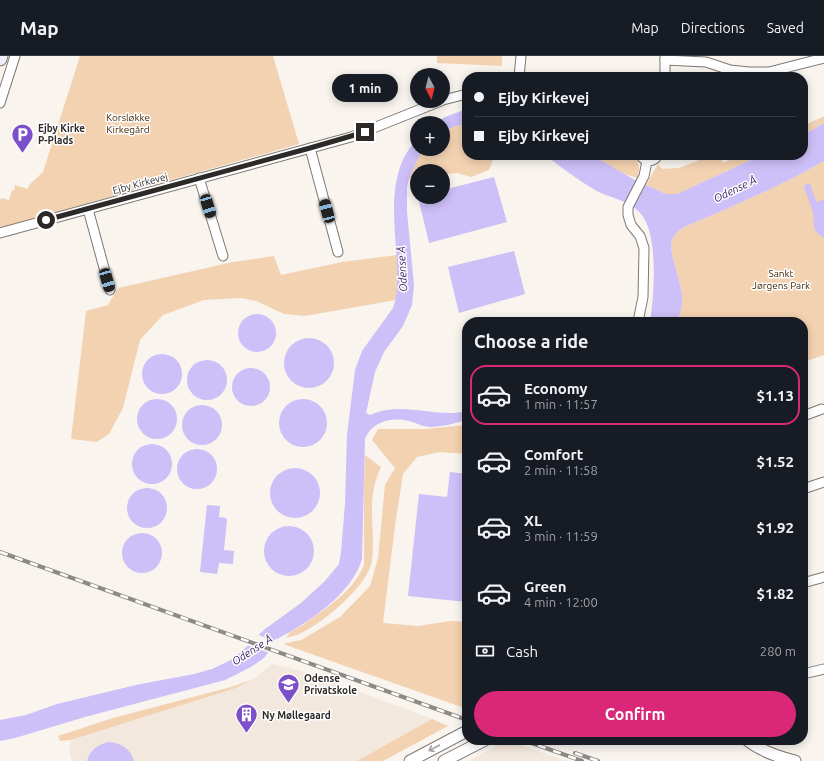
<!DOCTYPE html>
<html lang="en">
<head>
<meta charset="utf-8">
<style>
  :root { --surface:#171b24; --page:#242831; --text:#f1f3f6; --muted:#9ea1a6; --line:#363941; --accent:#db2777 }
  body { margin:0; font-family:Ubuntu,sans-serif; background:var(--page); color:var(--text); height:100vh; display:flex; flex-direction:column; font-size:15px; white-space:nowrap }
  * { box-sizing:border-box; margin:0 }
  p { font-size:13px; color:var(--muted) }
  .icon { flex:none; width:22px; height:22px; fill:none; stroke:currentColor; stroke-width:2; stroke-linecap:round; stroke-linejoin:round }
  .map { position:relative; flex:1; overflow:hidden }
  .details { position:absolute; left:462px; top:261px; width:346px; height:428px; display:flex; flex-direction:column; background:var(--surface); border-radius:16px; box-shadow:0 2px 10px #0003 }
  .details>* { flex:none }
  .hud { position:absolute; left:462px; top:16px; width:346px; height:88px; border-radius:16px; box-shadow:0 2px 10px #0003; display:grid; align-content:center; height:88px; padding:0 12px; background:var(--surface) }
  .needle { width:26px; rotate:173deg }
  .fabs { position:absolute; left:410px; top:12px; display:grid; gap:8px }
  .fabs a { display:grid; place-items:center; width:40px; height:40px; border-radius:50%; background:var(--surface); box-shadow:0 2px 10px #0003; font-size:20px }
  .end { position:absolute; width:18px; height:18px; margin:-9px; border:5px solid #2c2a28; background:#fff; box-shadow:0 0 0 2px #fff }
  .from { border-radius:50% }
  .bubble { position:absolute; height:28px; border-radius:14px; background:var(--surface); box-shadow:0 2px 10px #0003; font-size:13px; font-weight:700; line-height:28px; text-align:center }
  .car { position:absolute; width:12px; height:24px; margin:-12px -6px; border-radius:5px; box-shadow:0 0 3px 1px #0007; background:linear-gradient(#222 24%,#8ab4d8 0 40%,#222 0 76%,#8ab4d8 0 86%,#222 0) }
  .hud b { display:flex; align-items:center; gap:14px; height:38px; font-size:15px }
  .hud b+b { border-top:1px solid var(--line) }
  .hud i { width:10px; height:10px; background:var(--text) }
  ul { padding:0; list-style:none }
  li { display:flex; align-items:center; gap:12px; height:60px; margin:0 8px 6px; padding:0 4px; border:2px solid transparent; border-radius:16px }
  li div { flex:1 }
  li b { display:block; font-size:15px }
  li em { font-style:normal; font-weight:700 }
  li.active { border-color:var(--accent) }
  li>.icon { width:36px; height:36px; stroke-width:1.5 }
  h2 { padding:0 12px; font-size:18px; line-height:48px }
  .pay { display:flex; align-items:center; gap:10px; height:44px; padding:0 12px; font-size:15px }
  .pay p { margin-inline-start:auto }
  .action { display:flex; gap:8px; margin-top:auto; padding:8px 12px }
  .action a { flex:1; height:46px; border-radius:24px; background:var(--accent); color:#fff; font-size:16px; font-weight:700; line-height:46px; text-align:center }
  header { display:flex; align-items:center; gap:24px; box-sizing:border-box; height:56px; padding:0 20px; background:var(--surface); border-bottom:1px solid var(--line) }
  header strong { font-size:19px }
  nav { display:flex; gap:22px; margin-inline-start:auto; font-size:14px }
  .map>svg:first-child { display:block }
  .built { fill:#f3e8dd }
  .green { fill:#f3d2b1 }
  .water { fill:#cdbff7 }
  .pier { fill:#f9f4ee }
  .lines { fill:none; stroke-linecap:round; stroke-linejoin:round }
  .minor-casing { stroke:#7d7873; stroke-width:11 }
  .tertiary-casing { stroke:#7d7873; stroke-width:13 }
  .secondary-casing { stroke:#7d7873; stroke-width:15 }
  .minor { stroke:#fff; stroke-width:9 }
  .tertiary { stroke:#fff; stroke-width:11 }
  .secondary { stroke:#f0ecfc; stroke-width:13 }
  .rail-casing { stroke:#8d8985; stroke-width:4 }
  .rail { stroke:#fff; stroke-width:2.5; stroke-dasharray:8; stroke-linecap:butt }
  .oneway { stroke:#a09f9e }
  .route { stroke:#2c2a28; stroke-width:5 }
  .labels { text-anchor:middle; stroke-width:3; stroke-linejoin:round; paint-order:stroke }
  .park-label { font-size:10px; fill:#432601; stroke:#fff }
  .poi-label { font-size:10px; font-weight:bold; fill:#2c2a28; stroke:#fff; text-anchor:start }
  .street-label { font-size:10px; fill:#2c2a28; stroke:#fff }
  .water-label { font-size:11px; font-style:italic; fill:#3c2565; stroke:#fff }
</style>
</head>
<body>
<header>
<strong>Map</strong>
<nav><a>Map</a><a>Directions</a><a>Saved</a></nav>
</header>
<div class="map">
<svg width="824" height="705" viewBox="0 0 824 705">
  <rect width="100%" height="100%" fill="#f9f4ee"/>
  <g class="built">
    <path d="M272 608 309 617 432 663 357 705H72L69 694 71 684 233 633 254 623Z"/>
    <path d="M507 685 567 705H468Z"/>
  </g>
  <g class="green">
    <path d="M80 0H273L299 88 0 172V146L1 142 9 144 12 134 14 135 15 129 28 133 29 129 43 116Z"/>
    <path d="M437 0H502V10L437 7Z"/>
    <path d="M824 60V67L803 79V70Z"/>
    <path d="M467 68V99H495L489 114 471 121 457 117 443 118V115H417V122L409 123 417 104 424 93H443V75L456 70Z"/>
    <path d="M592 99H633C640 106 639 113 638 122L624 118Z"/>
    <path d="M712 99H721L723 107 741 99H762L677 138H665L646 129 658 108 662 113 679 112Z"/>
    <path d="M824 105V299L803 306V266H678C680 257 683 248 682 239 681 224 668 197 672 184 674 178 679 175 684 171 731 151 779 131 824 105Z"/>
    <path d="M397 199V236L396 244 305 260 284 258 256 245 241 242 204 244 163 259 140 284 123 352 109 378 97 386 71 383 86 255 108 249 118 232 233 206 274 200 281 219 342 206Z"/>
    <path d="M467 369V398L439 396 417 401 403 418 395 470 383 567 418 570 450 565 467 566V653L283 588 301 584 340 561 370 530 378 502 385 429 395 412 372 384 378 373H424Z"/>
    <path d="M365 399 381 411C365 445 376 470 372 504 369 529 325 565 303 576 298 579 292 580 286 582 290 575 296 573 303 569 326 552 353 536 364 509V429Z"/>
    <path d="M254 623 233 633 71 684 60 685 58 680 113 662 231 631Z"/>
    <path d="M432 663 448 670 383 705H357Z"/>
  </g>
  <g class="water">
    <path d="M467 53V68L456 70 443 75V67H436L445 61Z"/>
    <path d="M824 67V105C779 131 731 151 684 171 679 175 674 178 672 184 668 197 681 224 682 239 683 248 680 257 678 266H650C654 240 659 179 641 158 628 143 611 143 595 134 578 124 561 111 545 99H592L633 123 659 135 665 138H677L762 99H803V79Z"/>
    <path d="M417 83V93H424L417 104 409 123 407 131V156L414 229 412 249 403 270 384 296 375 316 366 357 370 359C374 357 378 356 382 355 411 348 439 362 467 355V364C455 367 443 371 430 371 423 371 417 367 409 365 392 361 372 365 365 383L362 503C352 538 308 567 277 583H275L267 598 264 602 251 611 225 624 85 661 15 682 0 685V664L26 659 57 648 136 629 194 618 212 613 229 605 240 597 265 573 301 547 325 525 339 508 341 496 345 448 347 379 355 314 362 295 393 252C398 239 397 226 397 213 396 170 384 118 417 83Z"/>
    <path d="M494 121 507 166 429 187 418 141H443V134Z"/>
    <path d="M806 128H810L816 145 818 146 824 143V182L818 178 814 172 813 156 804 131Z"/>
    <path d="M514 195 525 238 459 257 448 211Z"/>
    <circle cx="257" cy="277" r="19"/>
    <circle cx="309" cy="307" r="25"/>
    <circle cx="162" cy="318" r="20"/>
    <circle cx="207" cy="324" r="20"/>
    <circle cx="251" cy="331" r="19"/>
    <circle cx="303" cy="367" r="24"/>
    <circle cx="157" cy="363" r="20"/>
    <circle cx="202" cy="369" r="20"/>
    <circle cx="152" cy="408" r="20"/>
    <circle cx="197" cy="413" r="20"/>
    <circle cx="295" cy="437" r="25"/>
    <path d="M450 416 467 418V546L408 540 419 438 447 441Z"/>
    <circle cx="147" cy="452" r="20"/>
    <path d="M207 449 220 450 219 461 226 462 227 464 224 494 234 495 233 508 219 507 217 518 200 516Z"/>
    <circle cx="289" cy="495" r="25"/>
    <circle cx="142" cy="497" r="20"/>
    <path d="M108 686C121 687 130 692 134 705H87C90 694 97 689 108 686Z"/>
  </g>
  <path class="pier" d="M256 578 276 586 270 597 246 589Z"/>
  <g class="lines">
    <defs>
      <g id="minor">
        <path d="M665 4 706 6 730 14 749 16H769L824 2"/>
        <path d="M519 21 521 0"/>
        <path d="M665 21V0"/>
        <path d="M443 44 467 38"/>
        <path d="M0 47 15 0"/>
        <path d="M310 92 338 196"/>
        <path d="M640 99C645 106 653 107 658 99"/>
        <path d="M199 122 223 200"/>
        <path d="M88 153 110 234"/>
        <path d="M0 177 351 81 441 45"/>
        <path d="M638 266 643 241 644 192 640 180 631 169 628 159V151L644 120 647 105"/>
        <path d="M803 360 822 353"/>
        <path d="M803 433 824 426"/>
        <path d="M803 527 824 521"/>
        <path d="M803 618 824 613"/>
      </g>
      <g id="tertiary">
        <path d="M747 684C761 695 778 701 795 705"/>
        <path d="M410 705 467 675"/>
        <path d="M444 705 485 684"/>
      </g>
      <path id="secondary" d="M0 3 1 0"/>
    </defs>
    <use href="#minor" class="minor-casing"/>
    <use href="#tertiary" class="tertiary-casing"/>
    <use href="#secondary" class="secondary-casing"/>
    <use href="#minor" class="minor"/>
    <use href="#tertiary" class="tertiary"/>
    <use href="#secondary" class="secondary"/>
    <defs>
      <g id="rail">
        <path d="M0 496 467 664"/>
        <path d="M523 684 582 705"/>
        <path d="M575 697 598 705"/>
      </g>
    </defs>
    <use href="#rail" class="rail-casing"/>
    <use href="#rail" class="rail"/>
  </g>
  <defs><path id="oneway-shaft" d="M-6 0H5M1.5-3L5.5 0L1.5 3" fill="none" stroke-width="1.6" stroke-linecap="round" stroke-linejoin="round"/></defs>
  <use class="oneway" href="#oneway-shaft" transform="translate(434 692) rotate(152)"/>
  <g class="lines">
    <path class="route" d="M46 164 310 92 365 76"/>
  </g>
  <defs>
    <symbol id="parking-pin" viewBox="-11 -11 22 30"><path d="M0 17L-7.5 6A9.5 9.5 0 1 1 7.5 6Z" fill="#7b50c9" stroke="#fff"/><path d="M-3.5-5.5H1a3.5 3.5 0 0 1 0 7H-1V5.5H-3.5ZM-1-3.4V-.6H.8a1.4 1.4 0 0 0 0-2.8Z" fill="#fff"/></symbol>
    <symbol id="school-pin" viewBox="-11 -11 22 30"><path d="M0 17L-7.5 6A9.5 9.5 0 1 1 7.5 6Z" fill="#7b50c9" stroke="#fff"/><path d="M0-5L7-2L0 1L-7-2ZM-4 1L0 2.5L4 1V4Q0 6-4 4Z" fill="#fff"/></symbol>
    <symbol id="building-pin" viewBox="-11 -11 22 30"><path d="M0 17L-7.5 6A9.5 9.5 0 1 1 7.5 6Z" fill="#7b50c9" stroke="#fff"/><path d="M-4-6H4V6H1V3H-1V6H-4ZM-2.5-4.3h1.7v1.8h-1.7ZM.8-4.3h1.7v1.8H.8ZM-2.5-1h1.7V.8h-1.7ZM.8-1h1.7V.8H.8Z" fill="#fff"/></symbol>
  </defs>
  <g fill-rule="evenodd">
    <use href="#parking-pin" x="10" y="66" width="25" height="34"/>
    <use href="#school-pin" x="276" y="616" width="25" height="34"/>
    <use href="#building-pin" x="234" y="646" width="25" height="34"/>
  </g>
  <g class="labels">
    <g class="park-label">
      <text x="128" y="65">Korsløkke<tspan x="128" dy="12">Kirkegård</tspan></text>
      <text x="781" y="221">Sankt<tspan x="781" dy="12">Jørgens Park</tspan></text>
    </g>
    <g class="poi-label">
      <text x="38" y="76">Ejby Kirke<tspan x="38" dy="12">P-Plads</tspan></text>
      <text x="304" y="626">Odense<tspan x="304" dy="12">Privatskole</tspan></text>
      <text x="262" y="663">Ny Møllegaard</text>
    </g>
    <g class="street-label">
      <text transform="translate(140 127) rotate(-15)" y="4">Ejby Kirkevej</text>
    </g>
    <g class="water-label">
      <text transform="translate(735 133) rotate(-26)" y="4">Odense Å</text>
      <text transform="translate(402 213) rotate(-93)" y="4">Odense Å</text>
      <text transform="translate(252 594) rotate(-33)" y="4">Odense Å</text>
    </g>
  </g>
</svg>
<div class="fabs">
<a><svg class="needle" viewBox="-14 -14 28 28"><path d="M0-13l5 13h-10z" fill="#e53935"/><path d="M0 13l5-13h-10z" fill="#9ea1a6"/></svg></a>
<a>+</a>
<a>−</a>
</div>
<i class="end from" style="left:46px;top:164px"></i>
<i class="end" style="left:365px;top:76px"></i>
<div class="bubble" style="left:332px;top:18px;width:66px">1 min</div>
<i class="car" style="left:208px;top:150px;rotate:163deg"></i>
<i class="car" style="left:327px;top:155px;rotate:345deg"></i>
<i class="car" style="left:107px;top:224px;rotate:164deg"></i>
<div class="hud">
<b><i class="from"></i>Ejby Kirkevej</b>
<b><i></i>Ejby Kirkevej</b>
</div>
<section class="details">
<h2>Choose a ride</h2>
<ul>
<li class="active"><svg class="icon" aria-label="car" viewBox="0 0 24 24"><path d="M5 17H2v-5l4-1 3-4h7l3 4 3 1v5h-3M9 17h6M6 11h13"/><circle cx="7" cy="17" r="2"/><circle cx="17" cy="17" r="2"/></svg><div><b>Economy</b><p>1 min · 11:57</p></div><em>$1.13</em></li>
<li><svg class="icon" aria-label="car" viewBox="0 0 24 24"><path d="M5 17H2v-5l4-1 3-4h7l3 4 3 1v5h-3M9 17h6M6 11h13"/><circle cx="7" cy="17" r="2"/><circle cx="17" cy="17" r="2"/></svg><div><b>Comfort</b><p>2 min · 11:58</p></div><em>$1.52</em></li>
<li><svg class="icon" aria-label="car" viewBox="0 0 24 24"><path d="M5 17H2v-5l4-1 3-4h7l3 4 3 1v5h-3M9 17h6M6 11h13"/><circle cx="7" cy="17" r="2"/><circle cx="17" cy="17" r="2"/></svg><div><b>XL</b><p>3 min · 11:59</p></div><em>$1.92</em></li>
<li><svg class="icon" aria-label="car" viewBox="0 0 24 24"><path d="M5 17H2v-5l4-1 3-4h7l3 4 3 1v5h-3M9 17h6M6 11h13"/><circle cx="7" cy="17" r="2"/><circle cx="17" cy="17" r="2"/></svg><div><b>Green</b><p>4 min · 12:00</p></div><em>$1.82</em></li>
</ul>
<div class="pay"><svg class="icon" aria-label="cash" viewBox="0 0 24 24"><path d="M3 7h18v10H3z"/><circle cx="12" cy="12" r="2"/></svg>Cash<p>280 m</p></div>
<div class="action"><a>Confirm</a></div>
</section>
</div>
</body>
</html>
